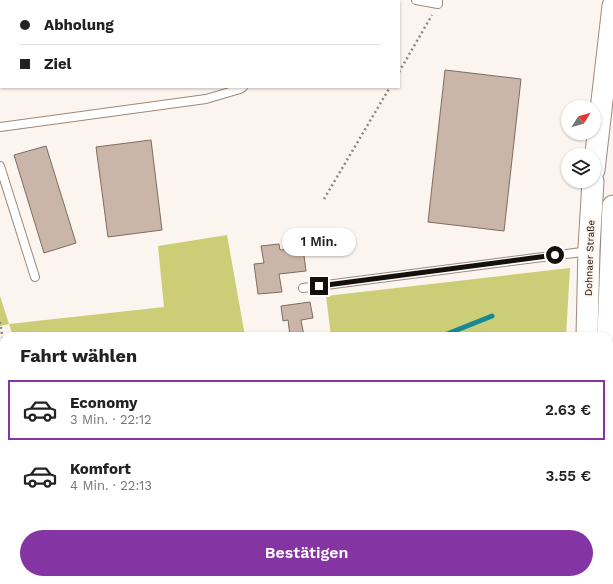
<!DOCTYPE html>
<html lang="de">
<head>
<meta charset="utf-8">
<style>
  :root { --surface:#fff; --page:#f6f6f6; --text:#222; --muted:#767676; --line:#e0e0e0; --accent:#8534a3 }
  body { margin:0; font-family:"Work Sans",sans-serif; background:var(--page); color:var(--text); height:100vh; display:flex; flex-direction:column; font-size:15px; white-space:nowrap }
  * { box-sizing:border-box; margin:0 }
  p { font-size:13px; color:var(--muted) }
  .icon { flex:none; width:22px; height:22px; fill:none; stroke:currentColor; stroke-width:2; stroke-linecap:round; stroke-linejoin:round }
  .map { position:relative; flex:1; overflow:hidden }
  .drawer { position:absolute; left:0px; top:332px; width:613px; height:252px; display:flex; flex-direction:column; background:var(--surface); border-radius:12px 12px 0 0; box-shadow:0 1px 3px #0004 }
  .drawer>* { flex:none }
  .banner { position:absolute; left:0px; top:0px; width:400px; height:88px; box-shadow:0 1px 3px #0004; display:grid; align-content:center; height:88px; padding:0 20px; background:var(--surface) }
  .needle { width:26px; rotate:53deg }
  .tools { position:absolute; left:561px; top:100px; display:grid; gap:8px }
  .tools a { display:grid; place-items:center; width:40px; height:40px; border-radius:50%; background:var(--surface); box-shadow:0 1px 3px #0004; font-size:20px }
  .end { position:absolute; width:18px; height:18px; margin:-9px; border:5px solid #16100b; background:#fff; box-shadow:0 0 0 2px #fff }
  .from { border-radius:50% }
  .bubble { position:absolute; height:28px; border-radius:14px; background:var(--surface); box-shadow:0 1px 3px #0004; font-size:13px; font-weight:600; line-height:28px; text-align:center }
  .banner b { display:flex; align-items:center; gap:14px; height:38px; font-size:15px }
  .banner b+b { border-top:1px solid var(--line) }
  .banner i { width:10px; height:10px; background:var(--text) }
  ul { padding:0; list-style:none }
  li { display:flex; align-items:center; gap:12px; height:60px; margin:0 8px 6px; padding:0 12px; border:2px solid transparent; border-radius:0px }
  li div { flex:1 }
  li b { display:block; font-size:15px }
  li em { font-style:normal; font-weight:600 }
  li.current { border-color:var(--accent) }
  li>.icon { width:36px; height:36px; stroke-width:1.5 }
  h2 { padding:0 20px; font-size:18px; line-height:48px }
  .cta { display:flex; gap:8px; margin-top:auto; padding:8px 20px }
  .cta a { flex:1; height:46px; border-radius:24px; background:var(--accent); color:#fff; font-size:16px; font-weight:600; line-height:46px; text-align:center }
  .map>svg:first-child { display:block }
  .green { fill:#cbce76 }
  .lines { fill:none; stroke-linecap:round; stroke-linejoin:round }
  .stream { stroke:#158894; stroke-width:5 }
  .building { fill:#c9b6a8; stroke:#7d6c5f }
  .service-casing { stroke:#9c897c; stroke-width:10 }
  .secondary-casing { stroke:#9c897c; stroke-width:23 }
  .path { stroke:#8e8782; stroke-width:2.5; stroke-dasharray:2 3; stroke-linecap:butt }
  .service { stroke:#fff; stroke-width:8 }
  .secondary { stroke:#fff; stroke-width:21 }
  .route { stroke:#16100b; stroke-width:5 }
  .labels { text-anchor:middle; stroke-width:4; stroke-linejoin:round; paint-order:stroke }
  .street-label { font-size:10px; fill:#16100b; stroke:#fcf4ee }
</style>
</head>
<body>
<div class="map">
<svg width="613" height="584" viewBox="0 0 613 584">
  <rect width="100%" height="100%" fill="#fcf4ee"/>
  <g class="green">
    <path d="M227 235 245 336H13L9 324 0 326V296L9 324 164 307 158 246Z"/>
    <path d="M570 268 566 336H331L326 296Z"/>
    <path d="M4 404V497H0V406Z"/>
    <path d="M486 580H551L550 584H486Z"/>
  </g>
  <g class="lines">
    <g class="stream">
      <path d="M442 336 492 316"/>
      <path d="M0 441 4 440"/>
    </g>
  </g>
  <g class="building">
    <path d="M0 33H1V87H2H0Z"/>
    <path d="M445 70 521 79 504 231 428 222Z"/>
    <path d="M151 140 162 230 108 237 96 147Z"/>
    <path d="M46 146 76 243 44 253 14 155Z"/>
    <path d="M279 244 280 250 303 248 306 271 279 274 282 292 258 294 254 264 264 263 261 246Z"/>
    <path d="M310 302 313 318 301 320 304 336H290L288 320 283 321 281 306Z"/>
    <path d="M0 527H4V580H17L18 584H0Z"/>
    <path d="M93 580H486V584H78L94 583Z"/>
  </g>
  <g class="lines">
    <defs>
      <g id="service">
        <path d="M416 0 438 4V0"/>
        <path d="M182 1V0"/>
        <path d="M260 1V0"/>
        <path d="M0 26H1"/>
        <path d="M0 127 206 99 240 89 243 87"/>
        <path d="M0 166 35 277"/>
        <path d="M303 288 582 252 588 249"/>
        <path d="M0 520H4"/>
      </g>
      <g id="secondary">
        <path d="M594 170 613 6"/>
        <path d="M587 336 589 248 593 181"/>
        <path d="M608 336 613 206"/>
        <path d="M577 584 578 580"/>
        <path d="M602 584V580"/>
      </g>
    </defs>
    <use href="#service" class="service-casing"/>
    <use href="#secondary" class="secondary-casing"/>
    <g class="path">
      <path d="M399 72 432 15"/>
      <path d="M324 199 390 87"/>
      <path d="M0 322 4 347"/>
      <path d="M0 370H4"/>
      <path d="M0 477 4 476"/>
    </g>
    <use href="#service" class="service"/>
    <use href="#secondary" class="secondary"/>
  </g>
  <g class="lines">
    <path class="route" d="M319 286 555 255"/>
  </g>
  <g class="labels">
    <g class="street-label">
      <text transform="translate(589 258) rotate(-88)" y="4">Dohnaer Straße</text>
    </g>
  </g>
</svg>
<div class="tools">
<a><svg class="needle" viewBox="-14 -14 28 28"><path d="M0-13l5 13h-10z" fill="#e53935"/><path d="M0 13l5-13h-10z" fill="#767676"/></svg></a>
<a><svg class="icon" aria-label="layers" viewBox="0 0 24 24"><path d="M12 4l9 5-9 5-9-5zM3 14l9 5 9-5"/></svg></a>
</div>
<i class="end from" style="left:555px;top:255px"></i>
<i class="end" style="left:319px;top:286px"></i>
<div class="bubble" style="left:282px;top:228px;width:74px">1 Min.</div>
<div class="banner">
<b><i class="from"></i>Abholung</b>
<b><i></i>Ziel</b>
</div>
<section class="drawer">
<h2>Fahrt wählen</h2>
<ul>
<li class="current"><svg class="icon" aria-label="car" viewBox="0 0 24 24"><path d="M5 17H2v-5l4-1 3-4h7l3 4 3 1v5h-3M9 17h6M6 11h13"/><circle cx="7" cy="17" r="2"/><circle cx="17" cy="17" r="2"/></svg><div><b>Economy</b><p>3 Min. · 22:12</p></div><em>2.63 €</em></li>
<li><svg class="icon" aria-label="car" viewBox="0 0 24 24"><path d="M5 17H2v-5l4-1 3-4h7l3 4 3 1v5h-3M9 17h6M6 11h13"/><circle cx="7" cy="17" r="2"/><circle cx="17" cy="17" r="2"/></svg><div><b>Komfort</b><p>4 Min. · 22:13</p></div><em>3.55 €</em></li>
</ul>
<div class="cta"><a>Bestätigen</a></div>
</section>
</div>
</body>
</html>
